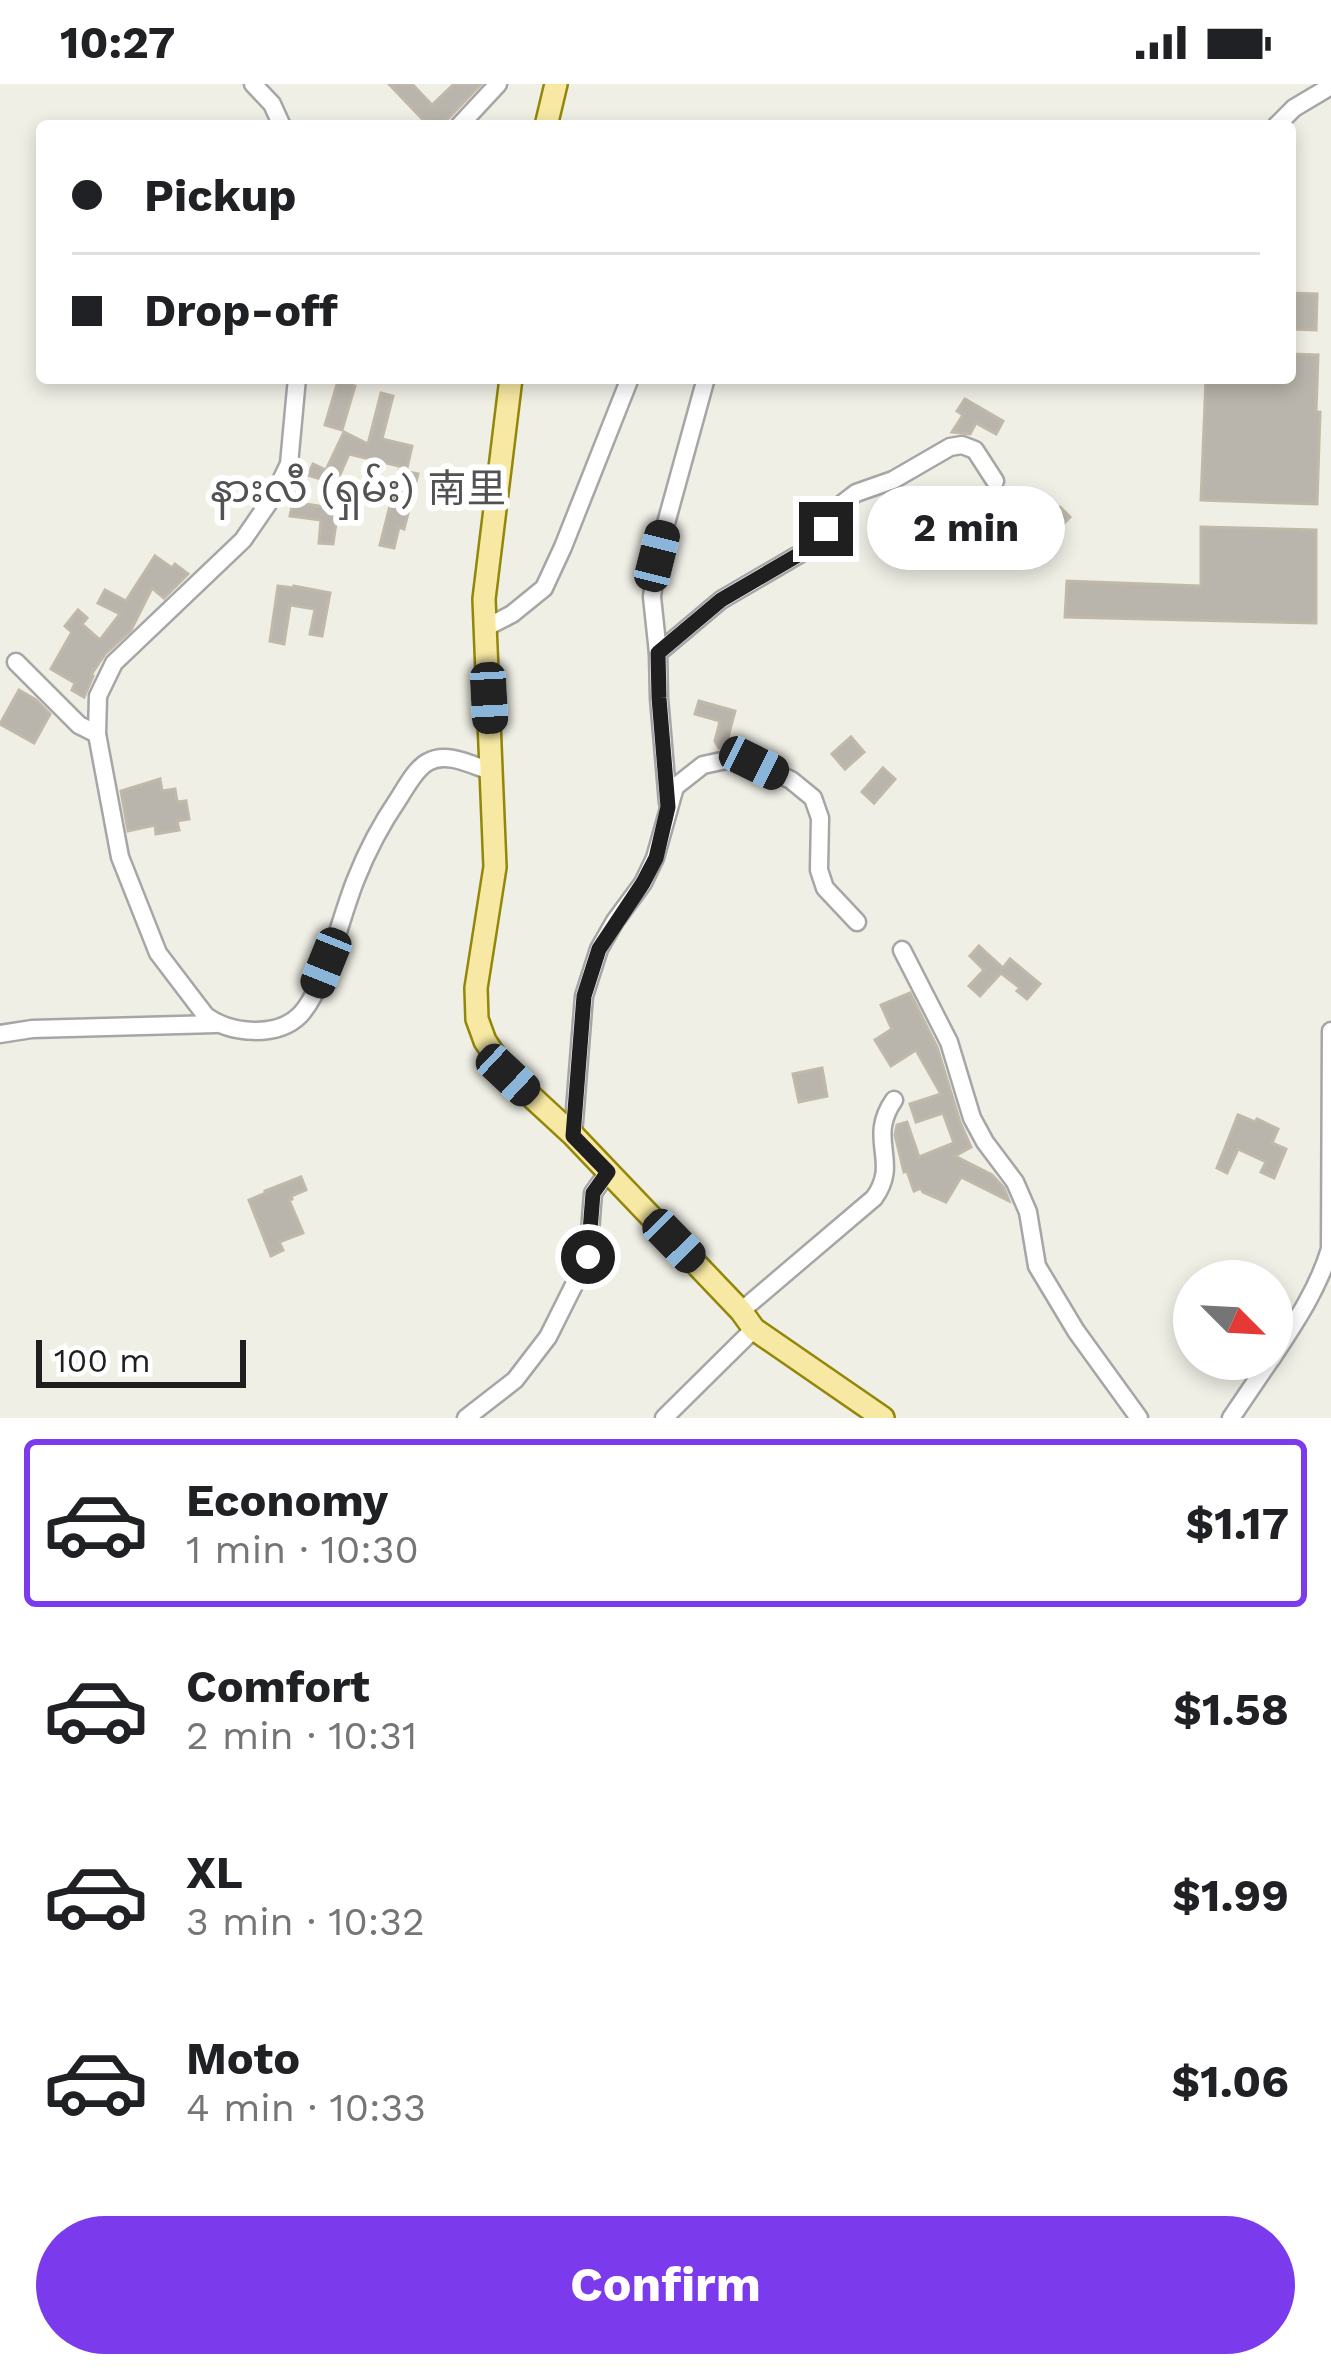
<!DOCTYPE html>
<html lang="en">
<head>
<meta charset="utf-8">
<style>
  :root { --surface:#fff; --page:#f6f6f6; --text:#202124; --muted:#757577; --line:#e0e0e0; --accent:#7c3aed }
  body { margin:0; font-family:"Work Sans","Noto Sans SC","Noto Sans Myanmar",sans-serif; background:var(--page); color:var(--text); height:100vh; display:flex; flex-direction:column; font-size:45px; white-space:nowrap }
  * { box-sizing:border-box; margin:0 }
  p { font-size:39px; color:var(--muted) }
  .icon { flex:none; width:66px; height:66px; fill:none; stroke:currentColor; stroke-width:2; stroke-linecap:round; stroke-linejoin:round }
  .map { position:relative; height:1334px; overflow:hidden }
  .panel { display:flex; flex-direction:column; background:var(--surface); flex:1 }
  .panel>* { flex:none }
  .top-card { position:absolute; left:36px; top:36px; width:1260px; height:264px; border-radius:12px; box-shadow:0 6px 18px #0003; display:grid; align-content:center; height:264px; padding:0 36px; background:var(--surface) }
  .needle { width:78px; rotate:114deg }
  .fabs { position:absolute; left:1173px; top:1176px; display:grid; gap:24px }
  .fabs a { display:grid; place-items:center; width:120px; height:120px; border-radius:50%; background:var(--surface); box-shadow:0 6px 18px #0003; font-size:60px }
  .scale { position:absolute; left:36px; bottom:30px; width:210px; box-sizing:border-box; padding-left:12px; border:6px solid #1f1f1f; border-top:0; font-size:33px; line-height:42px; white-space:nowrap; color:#1f1f1f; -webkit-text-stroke:9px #fff; paint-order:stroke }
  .end { position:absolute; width:54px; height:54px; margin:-27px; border:15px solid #1f1f1f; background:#fff; box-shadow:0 0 0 6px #fff }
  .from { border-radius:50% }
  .bubble { position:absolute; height:84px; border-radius:42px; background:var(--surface); box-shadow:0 6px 18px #0003; font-size:39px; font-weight:700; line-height:84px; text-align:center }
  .car { position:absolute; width:36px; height:72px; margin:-36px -18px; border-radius:15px; box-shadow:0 0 9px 3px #0007; background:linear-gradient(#222 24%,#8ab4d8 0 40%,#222 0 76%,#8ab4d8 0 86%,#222 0) }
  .top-card b { display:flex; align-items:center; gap:42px; height:114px; font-size:45px }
  .top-card b+b { border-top:3px solid var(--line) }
  .top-card i { width:30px; height:30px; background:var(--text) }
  ul { padding:21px 0 0; list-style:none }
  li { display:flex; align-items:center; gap:36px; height:168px; margin:0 24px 18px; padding:0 12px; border:6px solid transparent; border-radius:12px }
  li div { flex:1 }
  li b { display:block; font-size:45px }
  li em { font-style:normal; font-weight:700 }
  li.active { border-color:var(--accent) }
  li>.icon { width:108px; height:108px; stroke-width:1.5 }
  .action { display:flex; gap:24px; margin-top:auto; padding:24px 36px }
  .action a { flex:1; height:138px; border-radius:72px; background:var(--accent); color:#fff; font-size:48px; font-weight:700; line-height:138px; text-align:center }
  .status { display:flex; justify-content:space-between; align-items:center; height:84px; padding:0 60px; background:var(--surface); direction:ltr }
  .status svg { height:33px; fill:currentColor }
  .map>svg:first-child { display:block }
  .building { fill:#b9b5ac; stroke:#c0b9a9; stroke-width:3 }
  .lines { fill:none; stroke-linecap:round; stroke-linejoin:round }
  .minor-casing { stroke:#a6a6a6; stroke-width:21 }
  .major-casing { stroke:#928708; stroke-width:26 }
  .minor { stroke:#fff; stroke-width:16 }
  .major { stroke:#f7e8a3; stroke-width:21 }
  .route { stroke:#1f1f1f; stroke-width:15 }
  .labels { text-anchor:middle; stroke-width:12; stroke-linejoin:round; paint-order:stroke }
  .quarter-label { font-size:39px; fill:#525252; stroke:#fff }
</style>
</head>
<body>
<div class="status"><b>10:27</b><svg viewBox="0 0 49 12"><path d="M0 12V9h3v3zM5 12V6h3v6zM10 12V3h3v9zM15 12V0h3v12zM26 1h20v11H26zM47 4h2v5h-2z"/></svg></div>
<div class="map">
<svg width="1331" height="1334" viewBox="0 0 1331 1334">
  <rect width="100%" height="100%" fill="#efefe6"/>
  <g class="building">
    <path d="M389 0H412L432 21 454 0H481L441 42H429Z"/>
    <path d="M1290 209 1317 210 1316 246 1290 245Z"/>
    <path d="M1290 270 1318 271 1316 328H1320L1317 420 1201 416 1206 294H1290Z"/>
    <path d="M338 297 355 302 342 346 325 341Z"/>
    <path d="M381 309 393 312 382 355 412 362 407 384 349 370 336 400 308 391 313 380 326 386 344 348 368 360Z"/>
    <path d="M965 315 1003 337 996 350 976 339 970 350 952 348 963 331 957 327Z"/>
    <path d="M399 386 418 390 404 445 399 443 394 464 380 461Z"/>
    <path d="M1035 414 1055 428 1060 423 1070 433 1051 453 1038 441 1033 449 1019 439Z"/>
    <path d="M293 418 338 425 333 460 319 459 321 436 290 432Z"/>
    <path d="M1201 443 1316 446V539L1065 533 1067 497 1201 502Z"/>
    <path d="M155 472 172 484 175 480 188 490 164 514 152 504 131 546 105 570 91 591 93 592 84 613 72 606 75 599 51 585 72 548 65 542 78 526 87 534 82 540 100 556 120 530 98 519 105 506 126 517Z"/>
    <path d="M278 502 294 504V502L330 509 322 552 310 550 315 525 290 521 284 560 270 557Z"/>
    <path d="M19 606 36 616 50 630 34 659 0 640Z"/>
    <path d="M699 617 735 627 728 653 734 663 719 664 715 657 720 637 695 630Z"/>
    <path d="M851 653 864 668 845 685 832 670Z"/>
    <path d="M883 684 895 695 874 719 862 708Z"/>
    <path d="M160 695 162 707 175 705 177 718 186 717 189 735 177 737 179 746 156 750 155 741 128 747 121 707Z"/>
    <path d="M979 862 1003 884 1010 875 1040 900 1027 915 1017 907 1020 904 1001 889 980 912 969 902 984 886 970 872Z"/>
    <path d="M910 909 937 963 960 1038 971 1063 955 1072 992 1091 1004 1104 1009 1117 961 1093 946 1118 923 1108 921 1104 914 1107 907 1087 904 1088 895 1051 897 1041 907 1038 919 1073 954 1059 943 1029 916 1038 910 1020 941 1010 916 966 891 982 875 956 892 945 881 921Z"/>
    <path d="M822 984 827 1012 799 1018 793 990Z"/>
    <path d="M1238 1031 1255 1038 1257 1035 1278 1045 1272 1059 1286 1065 1274 1094 1261 1088 1266 1078 1238 1065 1227 1089 1217 1084Z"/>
    <path d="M301 1093 306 1106 291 1112 292 1115 289 1116 303 1149 279 1158 283 1166 271 1172 249 1116 266 1109 265 1107Z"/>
  </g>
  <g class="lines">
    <defs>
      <g id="minor">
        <path d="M253 0 272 20 282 42"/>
        <path d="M459 42 498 0"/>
        <path d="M1276 42 1294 24 1331 2"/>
        <path d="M297 294 289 380 274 411 243 456 114 579 98 612 97 650 120 773 158 869 206 932C231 950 277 954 300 931 325 905 341 831 356 795 367 767 382 739 399 714 406 703 416 684 428 678 446 667 472 681 490 687"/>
        <path d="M485 544 512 530 544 504 563 463 630 294"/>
        <path d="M658 569 652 513 657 472 706 294"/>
        <path d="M16 578 79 641 97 650"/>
        <path d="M668 719 659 614 658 569 721 516 810 464 839 422 856 409 893 396 950 363 962 361 975 366 995 397"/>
        <path d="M902 866 949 958 972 1034 985 1058 1015 1098 1028 1128 1037 1182 1076 1247 1139 1334"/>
        <path d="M0 950 32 945 216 940"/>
        <path d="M573 1051 584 912 599 865 615 837 643 799 655 774 675 703 703 681 731 675 754 679 791 696 813 714 820 734 819 786 825 804 857 838"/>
        <path d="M741 1227 874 1114C901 1077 866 1056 894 1016"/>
        <path d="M1272 1274C1295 1239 1318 1205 1330 1165L1331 947"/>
        <path d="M466 1334 515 1296 548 1253 588 1173 593 1109 608 1088"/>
        <path d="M664 1334 754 1245"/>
        <path d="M1231 1334 1271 1275"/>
      </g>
      <g id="major">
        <path d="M546 42 556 0"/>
        <path d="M511 294 484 515 495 783 476 904 477 935 485 957 508 991 573 1051 741 1227 754 1245 883 1334"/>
      </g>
    </defs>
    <use href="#minor" class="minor-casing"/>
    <use href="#major" class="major-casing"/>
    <use href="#minor" class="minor"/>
    <use href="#major" class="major"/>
  </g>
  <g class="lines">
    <path class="route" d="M588 1173 593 1109 608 1088 573 1052 584 912 599 865 643 799 656 774 668 723 659 614 658 569 721 516 810 464 826 445"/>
  </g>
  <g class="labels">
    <g class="quarter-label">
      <text x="358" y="418">နားလီ (ရှမ်း) 南里</text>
    </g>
  </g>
</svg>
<div class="fabs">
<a><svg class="needle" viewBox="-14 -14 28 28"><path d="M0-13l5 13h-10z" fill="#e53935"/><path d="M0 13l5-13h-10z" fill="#757577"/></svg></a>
</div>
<div class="scale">100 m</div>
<i class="end from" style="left:588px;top:1173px"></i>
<i class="end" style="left:826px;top:445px"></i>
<div class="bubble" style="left:867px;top:402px;width:198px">2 min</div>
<i class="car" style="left:657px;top:472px;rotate:14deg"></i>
<i class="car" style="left:489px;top:614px;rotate:177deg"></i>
<i class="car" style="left:754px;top:679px;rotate:116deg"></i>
<i class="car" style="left:326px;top:879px;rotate:202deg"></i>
<i class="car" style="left:508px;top:991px;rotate:133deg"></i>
<i class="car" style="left:674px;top:1157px;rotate:136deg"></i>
<div class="top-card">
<b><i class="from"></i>Pickup</b>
<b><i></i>Drop-off</b>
</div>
</div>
<section class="panel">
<ul>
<li class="active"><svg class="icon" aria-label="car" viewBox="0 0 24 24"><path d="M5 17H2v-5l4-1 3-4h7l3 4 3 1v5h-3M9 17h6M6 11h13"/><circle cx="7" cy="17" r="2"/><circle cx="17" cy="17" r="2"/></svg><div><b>Economy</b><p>1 min · 10:30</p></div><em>$1.17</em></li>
<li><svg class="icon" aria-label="car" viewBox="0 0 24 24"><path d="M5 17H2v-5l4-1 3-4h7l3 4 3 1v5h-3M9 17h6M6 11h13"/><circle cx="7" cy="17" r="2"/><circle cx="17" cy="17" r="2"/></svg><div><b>Comfort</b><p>2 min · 10:31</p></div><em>$1.58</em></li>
<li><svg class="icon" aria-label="car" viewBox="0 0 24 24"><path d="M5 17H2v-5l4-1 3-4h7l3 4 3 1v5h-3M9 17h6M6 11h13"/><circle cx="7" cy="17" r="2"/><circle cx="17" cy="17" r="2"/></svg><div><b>XL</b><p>3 min · 10:32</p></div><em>$1.99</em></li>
<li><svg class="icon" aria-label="car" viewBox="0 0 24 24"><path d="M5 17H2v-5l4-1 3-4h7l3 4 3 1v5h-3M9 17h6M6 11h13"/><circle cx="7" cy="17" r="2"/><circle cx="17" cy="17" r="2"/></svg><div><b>Moto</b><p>4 min · 10:33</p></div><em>$1.06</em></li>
</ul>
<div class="action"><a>Confirm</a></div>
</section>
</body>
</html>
